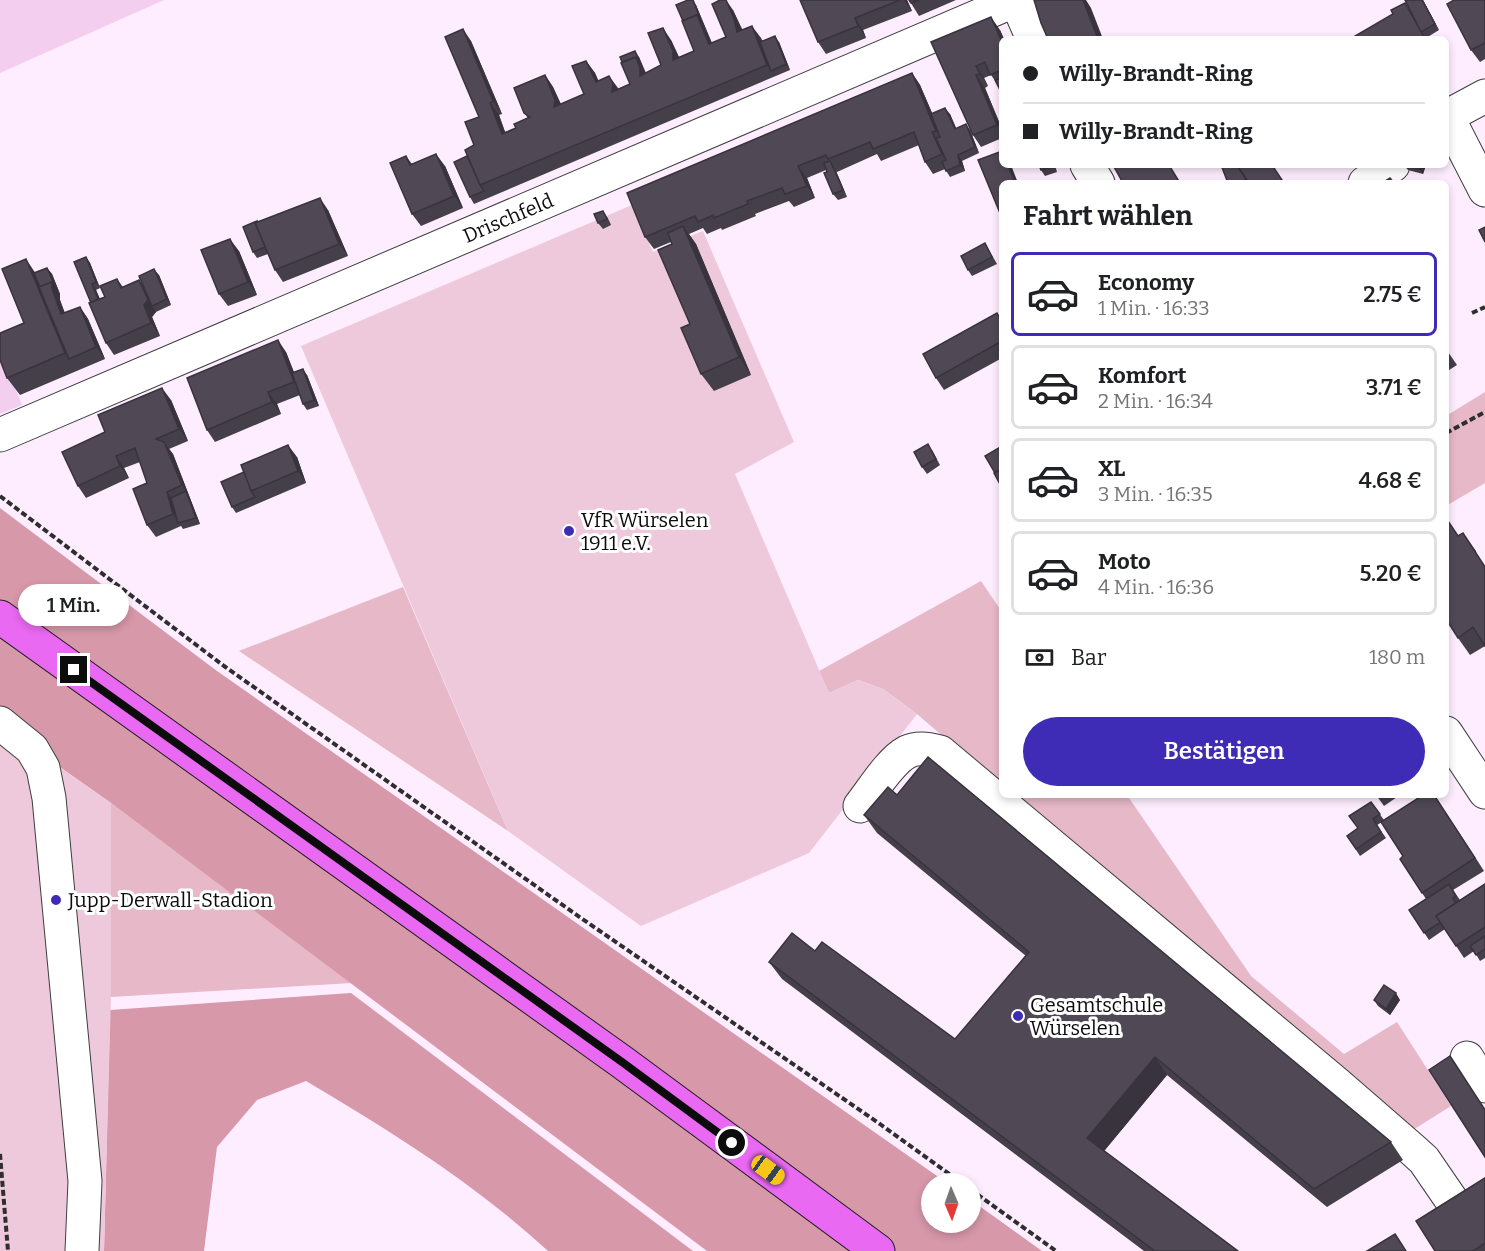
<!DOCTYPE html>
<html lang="de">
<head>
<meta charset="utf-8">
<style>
  :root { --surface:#fff; --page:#f2f2f2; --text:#202124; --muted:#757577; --line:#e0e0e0; --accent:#3e2bb6 }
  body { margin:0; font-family:Bitter,serif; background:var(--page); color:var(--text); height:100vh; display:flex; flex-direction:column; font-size:22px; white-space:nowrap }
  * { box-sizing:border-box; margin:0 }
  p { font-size:20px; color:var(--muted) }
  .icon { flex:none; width:33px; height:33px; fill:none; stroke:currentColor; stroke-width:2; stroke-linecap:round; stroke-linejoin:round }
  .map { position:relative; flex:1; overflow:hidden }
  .details { position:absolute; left:999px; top:180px; width:450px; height:618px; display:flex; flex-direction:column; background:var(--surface); border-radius:9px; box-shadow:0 3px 9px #0003 }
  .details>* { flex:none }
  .banner { position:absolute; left:999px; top:36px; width:450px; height:132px; border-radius:9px; box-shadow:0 3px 9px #0003; display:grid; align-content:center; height:132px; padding:0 24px; background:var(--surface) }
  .needle { width:39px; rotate:178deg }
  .fabs { position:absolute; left:921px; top:1173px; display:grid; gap:12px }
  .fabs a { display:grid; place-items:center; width:60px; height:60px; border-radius:50%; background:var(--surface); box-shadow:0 3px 9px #0003; font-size:30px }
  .end { position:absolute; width:27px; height:27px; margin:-14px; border:8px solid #0c0c0c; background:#fff; box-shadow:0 0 0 3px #fff }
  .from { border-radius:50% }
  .bubble { position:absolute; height:42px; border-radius:21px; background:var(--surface); box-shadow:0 3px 9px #0003; font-size:20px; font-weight:600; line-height:42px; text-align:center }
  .car { position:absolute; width:18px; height:36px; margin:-18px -9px; border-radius:8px; box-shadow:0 0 4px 2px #0007; background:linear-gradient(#f5c518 24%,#345 0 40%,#f5c518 0 76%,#345 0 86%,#f5c518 0) }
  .banner b { display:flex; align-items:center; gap:21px; height:57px; font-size:22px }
  .banner b+b { border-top:2px solid var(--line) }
  .banner i { width:15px; height:15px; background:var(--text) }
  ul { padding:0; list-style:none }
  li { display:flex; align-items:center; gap:18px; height:84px; margin:0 12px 9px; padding:0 12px; border:3px solid var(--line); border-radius:9px }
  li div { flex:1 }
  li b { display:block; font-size:22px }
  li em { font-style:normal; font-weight:600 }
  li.current { border-color:var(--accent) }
  li>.icon { width:54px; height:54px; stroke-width:1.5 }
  h2 { padding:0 24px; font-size:27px; line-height:72px }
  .pay { display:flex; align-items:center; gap:15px; height:66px; padding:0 24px; font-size:22px }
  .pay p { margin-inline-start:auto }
  .button { display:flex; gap:12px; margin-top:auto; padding:12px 24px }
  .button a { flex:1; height:69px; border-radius:36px; background:var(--accent); color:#fff; font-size:24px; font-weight:600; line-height:69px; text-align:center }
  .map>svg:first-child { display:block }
  .farmland { fill:#f3ceef }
  .green { fill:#e7b8c8 }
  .forest { fill:#d798a9 }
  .pitch { fill:#eec9db }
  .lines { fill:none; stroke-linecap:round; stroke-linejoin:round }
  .minor-casing { stroke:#3f3f3f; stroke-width:35 }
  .major-casing { stroke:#1d1d1d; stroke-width:35 }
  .path { stroke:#2e2e2e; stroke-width:4; stroke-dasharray:6 3; stroke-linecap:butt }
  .minor { stroke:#fff; stroke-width:33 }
  .major { stroke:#ea69f2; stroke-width:33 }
  .wall { fill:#453f49 }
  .shaded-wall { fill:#38333c }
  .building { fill:#504955; stroke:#38333c; stroke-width:1.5 }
  .route { stroke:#0c0c0c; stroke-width:8 }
  .poi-dot { fill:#3e2bb6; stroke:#fff; stroke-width:2 }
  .labels { text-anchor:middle; stroke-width:6; stroke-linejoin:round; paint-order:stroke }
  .street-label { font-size:20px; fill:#0c0c0c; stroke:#fff }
  .poi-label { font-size:20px; fill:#0c0c0c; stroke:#fff; text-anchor:start }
</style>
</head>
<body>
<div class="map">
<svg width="1485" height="1251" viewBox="0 0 1485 1251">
  <rect width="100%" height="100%" fill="#feedfe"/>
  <g class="farmland">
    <path d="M0 0H164L0 73Z"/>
    <path d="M0 349 22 405 0 414Z"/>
  </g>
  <g class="green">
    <path d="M1485 392V483L1446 506V416Z"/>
    <path d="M981 581 1002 612V787L917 714 883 689 858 680 829 693 819 671Z"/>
    <path d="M403 587 508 831 239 651Z"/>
    <path d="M1012 795H1127L1251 976 1344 1054 1397 1022 1451 1106 1408 1133Z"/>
    <path d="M111 803 352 983 111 997Z"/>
  </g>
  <g class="forest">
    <path d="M0 508 217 671 947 1183 932 1184V1222H970L971 1200 1042 1251H707L111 803 0 725Z"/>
    <path d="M351 993 693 1251H548C475 1184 391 1131 306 1081L257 1100 217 1147 204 1251H104L110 1010Z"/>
  </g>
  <g class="pitch">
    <path d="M632 205 653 252 703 231 794 442 735 474 829 693 858 680 883 689 917 714 809 853 641 926 508 831 301 346Z"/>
    <path d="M0 725 111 803V997L104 1251H0Z"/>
  </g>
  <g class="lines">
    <defs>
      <g id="minor">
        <path d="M1447 116 1485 190"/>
        <path d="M1446 117 1485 96"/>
        <path d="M1087 165 1098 183"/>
        <path d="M1365 183 1393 165"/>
        <path d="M0 435 1016 0 1033 39"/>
        <path d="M0 723 32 749 43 768 49 798 85 1181 82 1251"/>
        <path d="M1446 733 1485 792"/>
        <path d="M860 806C872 791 890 761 907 752 917 747 930 749 940 752L1337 1084 1413 1150 1424 1160 1461 1214"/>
        <path d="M1467 1058 1485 1086"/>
      </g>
      <path id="major" d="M0 617 622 1062 878 1251"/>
    </defs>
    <use href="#minor" class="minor-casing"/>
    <use href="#major" class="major-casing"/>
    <g class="path">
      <path d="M1472 313 1485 307"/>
      <path d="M1446 433 1485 412"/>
      <path d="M0 496 224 666 581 918 880 1124 963 1184"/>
      <path d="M0 1154 8 1251"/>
      <path d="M970 1189 1056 1251"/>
    </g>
    <use href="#minor" class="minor"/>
    <use href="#major" class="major"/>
  </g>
  <g class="wall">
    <path d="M800 0H907L912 11 863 30 866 38 826 54 818 42Z"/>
    <path d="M909 0H956L919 16Z"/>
    <path d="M1406 0H1423L1439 30 1426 38 1393 14 1409 9Z"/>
    <path d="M1485 0V59L1480 62 1471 50Z"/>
    <path d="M696 5 712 43 726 37 733 10 742 30 761 38 762 42H779L790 70 474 204 470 197 467 156 474 145 479 117 471 41 502 114 499 115 505 132 516 128 528 118 524 113 545 75 553 87 561 104 584 94 586 61 595 73 598 80 618 89 630 84 639 57 646 73 661 65 671 40 679 57 694 51Z"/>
    <path d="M1000 30 1004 39H1002V94L998 85 991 75 984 78 988 86 985 88 1002 129V138L981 147 973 135 931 42Z"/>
    <path d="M912 73 920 85 932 113 950 114 956 128 970 130 979 153 962 161 965 171 950 177 945 169 933 174 925 162 919 145 881 161 877 154 837 172 836 171 847 197 838 200 833 194 826 170 807 178 815 198 794 207 789 201 755 214 756 216 722 230 721 228 707 234 703 228 689 234 696 244 751 375 714 391 701 374 671 242 654 249 645 237Z"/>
    <path d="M406 156 412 164 445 166 463 208 421 226 412 214Z"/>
    <path d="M1055 165 1057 172 1045 176 1041 170Z"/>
    <path d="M1404 165H1426L1423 174 1408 170Z"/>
    <path d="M328 210 348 256 283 282 275 270 268 254 257 258 253 252 258 222Z"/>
    <path d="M607 217 611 225 603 229 598 223Z"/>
    <path d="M985 243 997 264 972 276 968 270Z"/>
    <path d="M239 251 257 295 228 306 219 294Z"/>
    <path d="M86 257 90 263 100 288 96 290 100 299 105 297 117 279 123 287 139 280 144 287 159 275 171 305 156 312 152 317 160 336 114 355 106 343 91 303Z"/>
    <path d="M47 268 52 274 60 294V300L65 313 80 307 88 319 105 359 20 395 7 378 24 323 35 273Z"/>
    <path d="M1002 320V358L944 390 936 378Z"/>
    <path d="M1446 349 1457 365 1446 372Z"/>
    <path d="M286 352 294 372 307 375 319 406 307 410 303 404 300 395 277 404 281 414 215 442 207 430Z"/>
    <path d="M171 400 188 441 169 449 173 454 200 524 183 529 181 526 156 537 147 525V483L140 462 124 468 129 478 86 498 78 486 105 432Z"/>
    <path d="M932 450 940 465 927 474 922 467Z"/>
    <path d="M297 457 306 483 236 513 232 507 221 482Z"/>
    <path d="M1463 533 1476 551 1485 646 1470 655 1458 638 1459 536Z"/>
    <path d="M897 795 1391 1142 1403 1160 1327 1207 1167 1075 1104 1151 1238 1251H1144L782 979 769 962 815 951 955 1039 1026 956 877 833 864 815Z"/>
    <path d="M1376 795H1400L1384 806Z"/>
    <path d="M1434 795 1484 871 1453 890 1460 900 1485 884V958L1480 961 1474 951 1464 958 1445 929 1429 940 1409 910 1426 899 1400 859 1403 856 1382 822 1377 825 1386 838 1360 856 1347 836 1358 828 1371 802 1384 820Z"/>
    <path d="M1374 1000H1400L1390 1015 1378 1006Z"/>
    <path d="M1485 1178V1251H1435Z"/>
  </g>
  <g class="shaded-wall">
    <path d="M693 0 696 5 717 56 709 44 697 15Z"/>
    <path d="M726 0 733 10 743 31 737 32Z"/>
    <path d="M904 0H907L912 11Z"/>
    <path d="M1079 0H1086L1091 8 1103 39H1098Z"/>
    <path d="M1422 0H1423L1439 30 1435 24Z"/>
    <path d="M991 17 1000 30 1004 39H1002V42Z"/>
    <path d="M855 18 863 30 866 38 858 26Z"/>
    <path d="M752 26 761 38 773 70 771 71 775 77 767 65Z"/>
    <path d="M663 28 671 40 682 64 673 60Z"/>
    <path d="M463 29 471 41 502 114 493 101Z"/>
    <path d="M775 36 779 42 790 70 786 64Z"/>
    <path d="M635 51 639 57 648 80 640 76Z"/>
    <path d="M586 61 595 73 604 94 596 82Z"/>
    <path d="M976 66 984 78 988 86 980 74Z"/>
    <path d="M912 73 920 85 945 143 936 131Z"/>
    <path d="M545 75 553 87 564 112 554 107Z"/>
    <path d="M976 75 985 88 1002 129V132L997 125Z"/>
    <path d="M609 76 618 88 621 96 612 92Z"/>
    <path d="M490 103 499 115 510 146 502 134Z"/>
    <path d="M945 108 950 114 959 135 955 129Z"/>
    <path d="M966 124 970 130 979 153 975 147Z"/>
    <path d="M932 132 940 145 950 167 942 154Z"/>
    <path d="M436 154 445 166 463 208 454 196Z"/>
    <path d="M958 155 962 161 965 171 960 165Z"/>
    <path d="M832 165 836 171 847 197 843 190Z"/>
    <path d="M1008 165H1011L1018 183H1015Z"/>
    <path d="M1420 165H1426L1423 174 1419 168Z"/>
    <path d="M798 166 807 178 815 198 807 186Z"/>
    <path d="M320 198 328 210 348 256 339 244Z"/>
    <path d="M603 211 607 217 611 225 607 219Z"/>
    <path d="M683 226 696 244 751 375 739 357Z"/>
    <path d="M230 239 239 251 257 295 248 282Z"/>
    <path d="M86 257 90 263 100 288 96 282Z"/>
    <path d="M26 259 38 277 69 359 65 353Z"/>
    <path d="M47 268 52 274 60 294V300L69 326 61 314 52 288Z"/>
    <path d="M154 269 159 275 171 305 167 299Z"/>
    <path d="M139 280 148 292 152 306 156 312 152 317 160 336 151 323 144 305Z"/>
    <path d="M92 284 96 290 105 312 101 306Z"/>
    <path d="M80 307 88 319 105 359 96 347Z"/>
    <path d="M278 340 286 352 302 394 294 382Z"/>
    <path d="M303 369 307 375 319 406 314 400Z"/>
    <path d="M162 388 171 400 188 441 179 429Z"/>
    <path d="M268 392 277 404 281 414 272 402Z"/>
    <path d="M164 442 173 454 200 524 196 518 186 491 182 485Z"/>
    <path d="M288 445 297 457 306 483 298 471Z"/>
    <path d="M116 456 124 468 129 478 120 466Z"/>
    <path d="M167 492 176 504 179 523 173 514Z"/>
    <path d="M1434 795 1439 802 1484 871 1475 858Z"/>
    <path d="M1396 993 1400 1000 1390 1015 1386 1009Z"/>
    <path d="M1155 1057 1167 1075 1100 1156 1087 1138Z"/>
  </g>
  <g class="building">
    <path d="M688 0H693L701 21 697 15 683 21 676 5Z"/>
    <path d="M720 0H726L734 19 737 32 752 26 767 65 480 185 465 150 474 145 465 122 479 117 445 37 463 29 493 101 490 103 502 134 516 128 514 124 530 117 524 113 514 88 545 75 555 100 554 107 584 94 572 66 586 61 596 82 609 76 613 84 612 92 630 84 621 63 636 57 640 68V76L661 65 648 33 663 28 673 51V60L694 51 682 21 697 15 709 44 726 37 712 4Z"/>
    <path d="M800 0H900L855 18 858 26 818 42Z"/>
    <path d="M909 0H919L911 3Z"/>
    <path d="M1034 0H1083L1098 39H1048L1041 23Z"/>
    <path d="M1406 0H1422L1435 24 1421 32 1405 0Z"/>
    <path d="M1454 0H1485V43L1471 50 1447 4Z"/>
    <path d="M1405 3 1425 39H1350L1393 14 1391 10Z"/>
    <path d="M991 17 1002 42V70L990 75 985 62 976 66 980 74 976 75 997 125 973 135 931 42Z"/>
    <path d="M775 36 786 64 771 71 760 42Z"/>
    <path d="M635 51 640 63 636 57 622 62 620 57Z"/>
    <path d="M912 73 936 131 932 132 942 154 925 162 914 132 873 149 870 142 828 159 826 155 798 166 807 186 785 194 782 188 747 201 748 204 714 218 713 215 698 222 695 216 645 237 627 193Z"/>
    <path d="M1002 78V94L995 80Z"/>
    <path d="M945 108 955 129 966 124 975 147 958 155 960 165 946 171 942 162 946 160 936 138 940 137 931 114Z"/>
    <path d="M1002 151V165H1008L1015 183H1002V218L978 160Z"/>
    <path d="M436 154 454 196 412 214 390 163 406 156 410 165Z"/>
    <path d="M467 156 480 185 484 191 470 197 454 162Z"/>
    <path d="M830 161 832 165 843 190 833 194 824 173 827 172 824 163Z"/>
    <path d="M1039 165H1053V166L1041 170Z"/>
    <path d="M1113 165H1169L1180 183H1123Z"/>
    <path d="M1221 165H1237L1246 179 1241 183H1228Z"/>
    <path d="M1237 165H1272L1284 183H1249Z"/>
    <path d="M1406 165H1420L1419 168Z"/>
    <path d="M1390 178 1394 183H1382Z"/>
    <path d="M320 198 339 244 275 270 255 223Z"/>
    <path d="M603 211 607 219 598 223 594 214Z"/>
    <path d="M257 221V222L255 223 265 247 253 252 243 227Z"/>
    <path d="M683 226 739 357 701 374 681 328 690 324 658 250 672 244 668 233Z"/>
    <path d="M1485 227V242L1479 230Z"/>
    <path d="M230 239 248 282 219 294 201 250Z"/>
    <path d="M985 243 992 257 968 270 961 256Z"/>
    <path d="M86 257 96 282 92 284 98 299 91 303 74 262Z"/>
    <path d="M26 259 65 353 7 378 0 360V333L24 323 2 269Z"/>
    <path d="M47 268 56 288 52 282 40 287 34 273Z"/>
    <path d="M154 269 167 299 152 306 139 276Z"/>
    <path d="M117 279 121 288 139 280 148 300 144 305 151 323 106 343 89 303 105 297 100 286Z"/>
    <path d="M52 282V288L61 314 80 307 96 347 69 359 39 287Z"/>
    <path d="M997 313 1002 322V341L936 378 923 354Z"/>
    <path d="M278 340 294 382 268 392 272 402 207 430 187 378Z"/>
    <path d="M303 369 314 400 303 404 292 373Z"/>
    <path d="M162 388 179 429 156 439 164 442 182 485 167 492 173 514 147 525 133 489 147 483 135 448 116 456 120 466 78 486 62 452 105 432 98 415Z"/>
    <path d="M928 444 936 459 922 467 914 452Z"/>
    <path d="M288 445 298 471 251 491 241 465Z"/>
    <path d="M1002 446V469L995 473 985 456Z"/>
    <path d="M1002 469V488L994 473Z"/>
    <path d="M244 472 251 491 255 497 232 507 221 482Z"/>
    <path d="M186 491 196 518 178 523 171 498Z"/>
    <path d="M1446 518 1458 536 1463 533 1485 567V646L1473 627 1458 638 1446 619Z"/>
    <path d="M928 757 1391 1142 1314 1189 1155 1057 1087 1138 1238 1251H1155L769 962 792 933 815 951 822 942 955 1039 1029 952 864 815 888 787 897 795Z"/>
    <path d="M1423 795H1434L1475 858 1422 893 1400 859 1403 856 1381 822Z"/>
    <path d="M1371 802 1380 814 1373 819 1381 832 1356 849 1347 836 1358 828 1349 816Z"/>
    <path d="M1449 884 1456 896 1453 898 1456 903 1436 916 1441 922 1424 933 1409 910Z"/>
    <path d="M1485 884V927L1456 946 1436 916Z"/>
    <path d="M1485 936V949L1476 955 1470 946Z"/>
    <path d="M1384 985 1396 993 1386 1009 1374 1000Z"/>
    <path d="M1450 1056 1485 1110V1157L1429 1070Z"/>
    <path d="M1485 1178V1243L1473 1251H1435L1416 1221Z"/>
    <path d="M1395 1234 1406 1251H1367Z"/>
  </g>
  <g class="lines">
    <path class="route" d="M74 670 622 1062 732 1143"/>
  </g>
  <g class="poi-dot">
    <circle cx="569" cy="531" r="6"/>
    <circle cx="56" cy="900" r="6"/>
    <circle cx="1018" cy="1016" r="6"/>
  </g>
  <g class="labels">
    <g class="street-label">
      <text transform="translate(508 218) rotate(-23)" y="7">Drischfeld</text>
    </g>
    <g class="poi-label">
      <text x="581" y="527">VfR Würselen<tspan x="581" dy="23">1911 e.V.</tspan></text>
      <text x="68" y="907">Jupp-Derwall-Stadion</text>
      <text x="1030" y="1012">Gesamtschule<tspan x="1030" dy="23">Würselen</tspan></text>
    </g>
  </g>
</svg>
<div class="fabs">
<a><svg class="needle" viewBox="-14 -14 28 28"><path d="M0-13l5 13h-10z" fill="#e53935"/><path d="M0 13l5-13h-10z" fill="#757577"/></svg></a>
</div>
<i class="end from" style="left:732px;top:1143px"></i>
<i class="end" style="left:74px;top:670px"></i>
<div class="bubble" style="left:18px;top:584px;width:111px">1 Min.</div>
<i class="car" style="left:768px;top:1170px;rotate:126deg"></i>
<div class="banner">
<b><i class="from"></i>Willy-Brandt-Ring</b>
<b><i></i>Willy-Brandt-Ring</b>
</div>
<section class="details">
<h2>Fahrt wählen</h2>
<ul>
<li class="current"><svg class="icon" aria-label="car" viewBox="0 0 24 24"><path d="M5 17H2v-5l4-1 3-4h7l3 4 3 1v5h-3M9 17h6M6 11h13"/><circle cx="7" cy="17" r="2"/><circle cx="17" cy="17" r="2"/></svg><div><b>Economy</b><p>1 Min. · 16:33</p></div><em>2.75 €</em></li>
<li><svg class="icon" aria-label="car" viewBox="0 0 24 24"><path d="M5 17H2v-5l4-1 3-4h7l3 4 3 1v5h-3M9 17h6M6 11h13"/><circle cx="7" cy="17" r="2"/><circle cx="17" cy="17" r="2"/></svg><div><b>Komfort</b><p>2 Min. · 16:34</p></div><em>3.71 €</em></li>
<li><svg class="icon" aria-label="car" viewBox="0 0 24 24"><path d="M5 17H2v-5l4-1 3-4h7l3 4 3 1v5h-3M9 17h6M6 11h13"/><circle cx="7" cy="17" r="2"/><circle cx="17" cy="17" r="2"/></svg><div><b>XL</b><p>3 Min. · 16:35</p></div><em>4.68 €</em></li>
<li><svg class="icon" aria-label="car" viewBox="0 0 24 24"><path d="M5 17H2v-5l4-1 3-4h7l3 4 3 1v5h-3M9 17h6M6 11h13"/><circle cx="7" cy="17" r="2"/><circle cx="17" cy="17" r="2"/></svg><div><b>Moto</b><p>4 Min. · 16:36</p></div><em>5.20 €</em></li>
</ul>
<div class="pay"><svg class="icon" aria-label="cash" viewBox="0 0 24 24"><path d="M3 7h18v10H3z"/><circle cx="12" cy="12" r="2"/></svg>Bar<p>180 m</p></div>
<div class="button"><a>Bestätigen</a></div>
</section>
</div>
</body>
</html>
